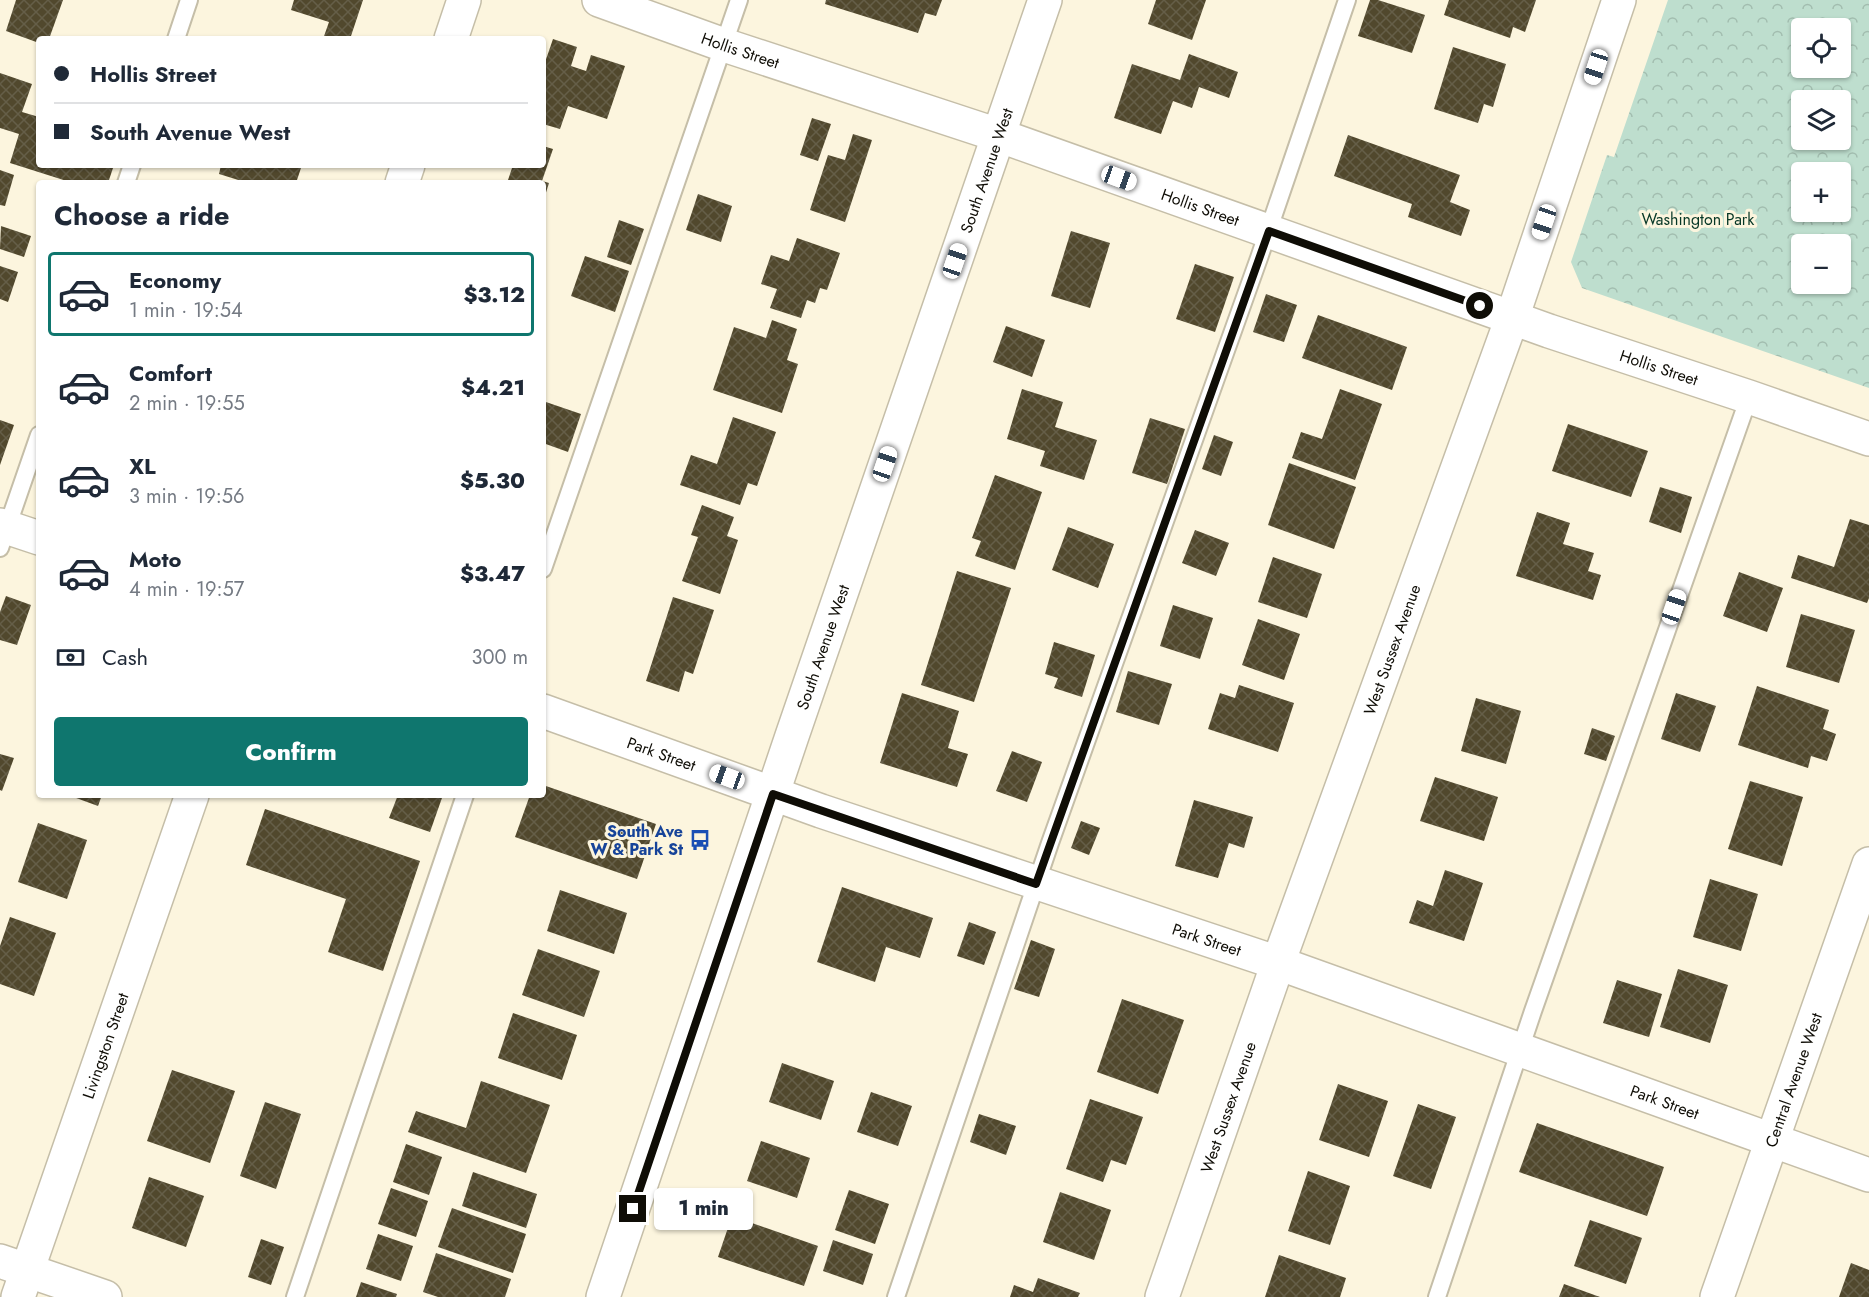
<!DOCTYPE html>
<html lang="en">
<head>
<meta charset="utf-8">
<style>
  :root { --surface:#fff; --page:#f2f2f3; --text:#1f2937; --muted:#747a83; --line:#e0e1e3; --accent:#0f766e }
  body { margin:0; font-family:Jost,sans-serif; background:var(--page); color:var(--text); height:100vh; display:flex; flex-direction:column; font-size:22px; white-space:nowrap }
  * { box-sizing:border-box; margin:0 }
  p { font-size:20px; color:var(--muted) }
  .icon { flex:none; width:33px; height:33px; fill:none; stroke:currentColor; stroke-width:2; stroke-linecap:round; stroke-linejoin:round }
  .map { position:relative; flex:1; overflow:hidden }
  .details { position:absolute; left:36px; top:180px; width:510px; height:618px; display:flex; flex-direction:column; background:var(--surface); border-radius:6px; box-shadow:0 2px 4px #0004 }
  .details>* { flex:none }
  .hud { position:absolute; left:36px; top:36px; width:510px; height:132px; border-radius:6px; box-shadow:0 2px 4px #0004; display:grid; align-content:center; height:132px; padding:0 18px; background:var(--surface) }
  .buttons { position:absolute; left:1791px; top:18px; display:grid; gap:12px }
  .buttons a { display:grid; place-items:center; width:60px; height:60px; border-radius:6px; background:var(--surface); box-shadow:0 2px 4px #0004; font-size:30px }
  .end { position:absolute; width:27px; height:27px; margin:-14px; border:8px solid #0f0d06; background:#fff; box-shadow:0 0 0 3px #fff }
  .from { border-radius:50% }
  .bubble { position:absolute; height:42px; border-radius:6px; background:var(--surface); box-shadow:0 2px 4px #0004; font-size:20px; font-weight:800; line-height:42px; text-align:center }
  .car { position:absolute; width:18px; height:36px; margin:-18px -9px; border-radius:8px; box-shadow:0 0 4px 2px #0007; background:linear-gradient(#fff 24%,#345 0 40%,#fff 0 76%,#345 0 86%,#fff 0) }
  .hud b { display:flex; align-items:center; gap:21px; height:57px; font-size:22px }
  .hud b+b { border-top:2px solid var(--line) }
  .hud i { width:15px; height:15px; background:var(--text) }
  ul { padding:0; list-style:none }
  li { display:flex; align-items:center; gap:18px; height:84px; margin:0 12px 9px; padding:0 6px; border:3px solid transparent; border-radius:6px }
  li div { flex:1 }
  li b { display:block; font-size:22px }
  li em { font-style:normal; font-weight:800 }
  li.on { border-color:var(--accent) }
  li>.icon { width:54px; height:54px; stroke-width:1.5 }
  h2 { padding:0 18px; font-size:27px; line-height:72px }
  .pay { display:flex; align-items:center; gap:15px; height:66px; padding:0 18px; font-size:22px }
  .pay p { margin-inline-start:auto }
  .button { display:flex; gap:12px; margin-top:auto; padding:12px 18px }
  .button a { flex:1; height:69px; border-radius:6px; background:var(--accent); color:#fff; font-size:24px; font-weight:800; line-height:69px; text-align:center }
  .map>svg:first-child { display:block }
  .forest { fill:url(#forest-crowns); fill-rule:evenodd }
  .building { fill:url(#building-cross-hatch) }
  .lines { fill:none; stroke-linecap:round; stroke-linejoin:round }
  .service-casing { stroke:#c5bea8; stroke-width:20 }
  .minor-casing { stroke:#c5bea8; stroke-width:36 }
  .tertiary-casing { stroke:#c5bea8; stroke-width:36 }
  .service { stroke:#fff; stroke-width:16 }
  .minor { stroke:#fff; stroke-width:33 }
  .tertiary { stroke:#fff; stroke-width:33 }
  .route { stroke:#0f0d06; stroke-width:8 }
  .labels { text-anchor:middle; stroke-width:6; stroke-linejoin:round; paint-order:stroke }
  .street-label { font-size:16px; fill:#0f0d06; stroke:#fcf5de }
  .park-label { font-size:16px; fill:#063726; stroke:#fcf5de }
  .transit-label { font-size:16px; font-weight:bold; fill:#164399; stroke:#fcf5de; text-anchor:end }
</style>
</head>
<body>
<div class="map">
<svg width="1869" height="1297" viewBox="0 0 1869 1297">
  <defs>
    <pattern id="forest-crowns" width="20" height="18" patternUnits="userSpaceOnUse" patternTransform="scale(1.5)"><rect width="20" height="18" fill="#bedece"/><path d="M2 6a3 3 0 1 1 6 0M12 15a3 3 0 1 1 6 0" fill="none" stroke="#a2bdaf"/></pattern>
    <pattern id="building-cross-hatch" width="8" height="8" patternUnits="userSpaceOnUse" patternTransform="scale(1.5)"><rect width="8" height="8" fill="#51482d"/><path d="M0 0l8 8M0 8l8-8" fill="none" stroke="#655e48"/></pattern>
  </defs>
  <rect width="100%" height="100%" fill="#fcf5de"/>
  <path class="forest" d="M1668 0H1869V388L1582 288 1571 262 1607 155 1614 157ZM1802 28H1840V68H1802ZM1802 100H1840V140H1802ZM1802 172H1840V212H1802ZM1802 244H1840V284H1802Z"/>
  <g class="building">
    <path d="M16 0H63L49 39H39V43L6 31Z"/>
    <path d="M294 0H363L350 39H323L329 22 291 10Z"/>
    <path d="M826 0H942L936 16 925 13 918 33 825 4Z"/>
    <path d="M1156 0H1206L1192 40 1148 24Z"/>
    <path d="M1370 0H1378L1425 15 1412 53 1358 36Z"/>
    <path d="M1449 0H1536L1525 32 1513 27 1510 38 1444 15Z"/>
    <path d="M553 39 577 47 571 66 586 71 591 55 625 66 607 119 568 106 560 129 543 124V68Z"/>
    <path d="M1453 47 1506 64 1493 107 1484 104 1478 123 1434 109Z"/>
    <path d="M1189 54 1238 72 1229 98 1199 87 1192 108 1173 101 1161 134 1114 118 1132 64 1180 80Z"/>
    <path d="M0 73 32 84 22 112 39 117V165H114L108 183H73L10 163 19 134 0 128Z"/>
    <path d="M812 118 831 124 818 161 800 155Z"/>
    <path d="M853 134 872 140 845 222 810 210 828 155 845 160Z"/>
    <path d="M1348 135 1460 175 1450 202 1470 210 1461 236 1408 217 1412 204 1334 176Z"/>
    <path d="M543 146 553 149 542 181 549 183 543 202V183H507L513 165H543Z"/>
    <path d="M221 165H302L296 183H248L219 174Z"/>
    <path d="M0 170 14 175 5 206 0 205Z"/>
    <path d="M698 194 732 206 721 242 686 230Z"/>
    <path d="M619 220 644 229 631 265 607 257Z"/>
    <path d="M1 226 31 236 24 257 0 249Z"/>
    <path d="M1071 231 1110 243 1090 308 1051 296Z"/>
    <path d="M797 238 840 253 827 290 820 288 815 303 807 300 801 318 770 308 777 289 761 284 771 255 789 261Z"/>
    <path d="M585 256 629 271 615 312 571 296Z"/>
    <path d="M1195 264 1234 277 1215 332 1176 319Z"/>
    <path d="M0 266 18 272 8 302 0 299Z"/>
    <path d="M1266 294 1297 305 1284 342 1253 332Z"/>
    <path d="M1318 315 1407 347 1392 390 1302 358Z"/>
    <path d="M772 320 797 329 787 360 798 364 782 413 713 390 734 327 766 338Z"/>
    <path d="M1006 326 1045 340 1032 377 993 362Z"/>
    <path d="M1022 389 1063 402 1055 427 1097 440 1084 480 1040 466 1045 451 1007 439Z"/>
    <path d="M1340 389 1382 404 1355 480 1292 458 1301 432 1322 439Z"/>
    <path d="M543 401 581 414 568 452 543 443Z"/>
    <path d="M733 417 776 432 757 486 748 483 740 505 680 485 691 455 717 464Z"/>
    <path d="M1150 418 1185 429 1167 484 1132 473Z"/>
    <path d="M0 420 14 425 0 465Z"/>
    <path d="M1568 424 1648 451 1631 497 1552 471Z"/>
    <path d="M1214 435 1233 442 1221 476 1202 469Z"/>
    <path d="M1289 463 1356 487 1334 549 1268 525Z"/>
    <path d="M995 475 1042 492 1015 570 975 556 981 541 972 538Z"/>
    <path d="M1660 487 1692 497 1681 533 1649 522Z"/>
    <path d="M702 505 734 517 727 536 738 540 720 594 682 581 698 537 691 535Z"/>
    <path d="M1537 512 1570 523 1563 544 1594 553 1588 571 1601 575 1593 600 1516 576Z"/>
    <path d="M1850 519 1869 525V598L1867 603 1791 578 1798 555 1834 567Z"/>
    <path d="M1068 527 1114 544 1098 588 1052 570Z"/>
    <path d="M1195 530 1229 543 1216 576 1182 563Z"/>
    <path d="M1273 557 1322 574 1307 618 1258 602Z"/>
    <path d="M957 571 1011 588 974 702 921 685Z"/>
    <path d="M1739 572 1783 588 1767 632 1723 616Z"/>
    <path d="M6 596 31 605 17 645 0 640V612Z"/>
    <path d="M673 597 714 610 693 674 685 671 679 692 646 681Z"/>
    <path d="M1173 605 1213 618 1200 659 1160 646Z"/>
    <path d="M1801 614 1855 630 1839 683 1786 667Z"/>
    <path d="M1258 619 1300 634 1284 680 1242 665Z"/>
    <path d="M1054 642 1095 655 1082 697 1054 688 1058 678 1045 674Z"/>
    <path d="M1128 671 1172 684 1159 725 1116 712Z"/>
    <path d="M1239 685 1294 703 1278 752 1208 729 1220 693 1235 698Z"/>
    <path d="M1757 686 1829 710 1823 729 1836 734 1827 761 1811 756 1808 768 1738 745Z"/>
    <path d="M902 693 959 711 948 748 968 754 957 787 880 763Z"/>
    <path d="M1676 693 1716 706 1700 752 1661 739Z"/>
    <path d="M1476 698 1521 711 1506 764 1461 751Z"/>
    <path d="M1592 728 1615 736 1606 761 1584 754Z"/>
    <path d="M1012 751 1042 762 1027 802 996 791Z"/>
    <path d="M0 754 14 758 2 791 0 790Z"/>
    <path d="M1435 777 1498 797 1484 841 1420 821Z"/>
    <path d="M1750 781 1803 797 1782 866 1728 849Z"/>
    <path d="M543 785 656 824 637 879 515 837 530 795H543Z"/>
    <path d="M68 795H102L98 806Z"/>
    <path d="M398 795H443L430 832 389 818Z"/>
    <path d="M1194 800 1253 817 1244 848 1229 843 1218 878 1175 866Z"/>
    <path d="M265 809 420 861 383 971 328 952 346 899 246 865Z"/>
    <path d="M1081 821 1100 828 1089 855 1071 848Z"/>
    <path d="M38 823 87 840 67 899 18 882Z"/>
    <path d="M1445 870 1483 883 1464 941 1409 923 1417 900 1433 906Z"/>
    <path d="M1710 879 1758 894 1741 951 1693 937Z"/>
    <path d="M842 887 933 918 920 958 886 947 875 982 817 962Z"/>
    <path d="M560 890 627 913 614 954 547 931Z"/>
    <path d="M10 917 56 933 34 996 0 984V946Z"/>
    <path d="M969 922 996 932 984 965 957 956Z"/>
    <path d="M1031 940 1055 949 1039 997 1014 989Z"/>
    <path d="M538 949 600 971 584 1017 522 995Z"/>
    <path d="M1678 969 1728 985 1710 1043 1660 1027Z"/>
    <path d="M1617 980 1662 994 1649 1037 1603 1023Z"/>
    <path d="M1122 999 1184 1020 1158 1094 1097 1072Z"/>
    <path d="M513 1013 577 1035 562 1080 498 1058Z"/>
    <path d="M782 1063 834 1081 821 1120 769 1102Z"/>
    <path d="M172 1070 235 1091 210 1163 147 1141Z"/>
    <path d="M481 1081 550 1105 526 1173 408 1132 416 1111 466 1128Z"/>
    <path d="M1338 1084 1388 1101 1369 1157 1319 1140Z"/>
    <path d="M871 1092 912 1106 898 1146 857 1132Z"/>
    <path d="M1090 1099 1143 1117 1126 1165 1111 1160 1103 1182 1066 1169Z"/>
    <path d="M265 1102 301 1114 276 1189 240 1176Z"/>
    <path d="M1418 1104 1456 1117 1431 1189 1393 1176Z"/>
    <path d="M979 1114 1016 1126 1006 1155 970 1142Z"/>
    <path d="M1537 1123 1664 1167 1647 1216 1519 1172Z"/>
    <path d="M761 1141 810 1158 797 1198 747 1181Z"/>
    <path d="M406 1144 442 1157 429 1195 393 1182Z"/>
    <path d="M1308 1171 1350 1186 1330 1245 1288 1231Z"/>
    <path d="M473 1172 537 1194 526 1228 462 1206Z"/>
    <path d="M149 1177 204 1196 186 1247 132 1228Z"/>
    <path d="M391 1188 428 1201 416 1237 378 1224Z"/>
    <path d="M849 1190 889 1204 875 1244 835 1230Z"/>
    <path d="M1060 1192 1111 1210 1094 1260 1043 1242Z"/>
    <path d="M452 1208 526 1234 513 1273 438 1247Z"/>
    <path d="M732 1216 818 1246 804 1286 718 1257Z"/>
    <path d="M1590 1220 1642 1238 1626 1284 1574 1266Z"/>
    <path d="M378 1234 413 1246 401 1281 366 1269Z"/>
    <path d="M261 1239 284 1247 271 1285 248 1277Z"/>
    <path d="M833 1240 873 1254 863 1285 823 1271Z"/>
    <path d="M436 1253 511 1279 505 1297H438L423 1292Z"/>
    <path d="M1279 1255 1346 1278 1340 1297H1265Z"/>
    <path d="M1851 1263 1869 1270V1297H1839Z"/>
    <path d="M1038 1278 1080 1293 1078 1297H1010L1014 1285 1033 1292Z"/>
    <path d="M361 1282 397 1294 396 1297H356Z"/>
    <path d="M1564 1284 1600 1297H1559Z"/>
  </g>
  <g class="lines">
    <defs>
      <g id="service">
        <path d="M176 39 189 0"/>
        <path d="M126 183 132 165"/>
        <path d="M0 548 39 435"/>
        <path d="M543 569 739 0"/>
        <path d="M295 1297 465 795"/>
        <path d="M896 1297 1050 843 1259 258 1347 0"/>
        <path d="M1437 1297 1533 1011 1749 397"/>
      </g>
      <g id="minor">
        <path id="s1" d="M599 0 724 45 998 135 1549 331 1749 397 1869 439"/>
        <path d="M451 39 464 0"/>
        <path d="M402 183 408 165"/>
        <path d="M0 525 39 538"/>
        <path id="s2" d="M543 711 821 811 1278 963 1869 1175"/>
        <path d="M0 1261 105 1297"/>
        <path id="s3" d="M18 1297 192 795"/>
        <path id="s4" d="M1162 1297 1278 963 1512 318 1619 0"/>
        <path id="s5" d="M1717 1297 1869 864"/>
      </g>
      <g id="tertiary">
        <path id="s6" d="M603 1297 792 736 1045 0"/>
      </g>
    </defs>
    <use href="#service" class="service-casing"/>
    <use href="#minor" class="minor-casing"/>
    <use href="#tertiary" class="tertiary-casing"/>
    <use href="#service" class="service"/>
    <use href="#minor" class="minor"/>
    <use href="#tertiary" class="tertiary"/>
  </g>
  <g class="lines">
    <path class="route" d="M633 1209 773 794 1036 884 1269 231 1480 306"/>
  </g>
  <defs>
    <symbol id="bus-bare" viewBox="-9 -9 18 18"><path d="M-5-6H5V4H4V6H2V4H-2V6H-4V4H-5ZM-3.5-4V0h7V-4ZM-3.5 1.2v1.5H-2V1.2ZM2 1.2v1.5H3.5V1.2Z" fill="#1a4fb4" stroke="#fcf5de" stroke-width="2.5" paint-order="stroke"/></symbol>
  </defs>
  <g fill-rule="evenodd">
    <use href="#bus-bare" x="685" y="825" width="30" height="30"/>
  </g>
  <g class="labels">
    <g class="street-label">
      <text dy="6" stroke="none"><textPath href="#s1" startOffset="150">Hollis Street</textPath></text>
      <text dy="6" stroke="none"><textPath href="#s6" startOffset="1190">South Avenue West</textPath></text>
      <text dy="6" stroke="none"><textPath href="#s1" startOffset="636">Hollis Street</textPath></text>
      <text dy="6" stroke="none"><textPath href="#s1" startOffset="1122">Hollis Street</textPath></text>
      <text dy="6" stroke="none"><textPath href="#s6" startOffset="686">South Avenue West</textPath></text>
      <text dy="6" stroke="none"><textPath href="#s4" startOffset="687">West Sussex Avenue</textPath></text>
      <text dy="6" stroke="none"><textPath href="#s2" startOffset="126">Park Street</textPath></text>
      <text dy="6" stroke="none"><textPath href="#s2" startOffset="702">Park Street</textPath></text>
      <text dy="6" stroke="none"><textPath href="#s3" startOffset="266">Livingston Street</textPath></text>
      <text dy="6" stroke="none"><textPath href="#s5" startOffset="230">Central Avenue West</textPath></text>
      <text dy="6" stroke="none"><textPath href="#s2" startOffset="1188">Park Street</textPath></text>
      <text dy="6" stroke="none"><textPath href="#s4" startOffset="201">West Sussex Avenue</textPath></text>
    </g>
    <g class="park-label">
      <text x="1698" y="225">Washington Park</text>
    </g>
    <g class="transit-label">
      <text x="683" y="837">South Ave<tspan x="683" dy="18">W &amp; Park St</tspan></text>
    </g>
  </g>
</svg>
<div class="buttons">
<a><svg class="icon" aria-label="locate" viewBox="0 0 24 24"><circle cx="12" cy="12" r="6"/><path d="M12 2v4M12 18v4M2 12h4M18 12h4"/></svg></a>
<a><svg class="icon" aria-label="layers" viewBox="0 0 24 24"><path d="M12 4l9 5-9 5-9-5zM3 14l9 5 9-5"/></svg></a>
<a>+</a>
<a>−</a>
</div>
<i class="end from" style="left:1480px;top:306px"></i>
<i class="end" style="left:633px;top:1209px"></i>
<div class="bubble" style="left:654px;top:1188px;width:99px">1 min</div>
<i class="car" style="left:1596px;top:67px;rotate:198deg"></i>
<i class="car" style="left:1119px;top:178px;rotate:110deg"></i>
<i class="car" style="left:1544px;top:222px;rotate:199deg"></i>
<i class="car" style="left:955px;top:261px;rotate:19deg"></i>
<i class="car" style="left:885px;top:464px;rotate:19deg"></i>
<i class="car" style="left:1674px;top:607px;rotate:19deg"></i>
<i class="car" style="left:727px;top:777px;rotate:290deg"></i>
<div class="hud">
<b><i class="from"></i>Hollis Street</b>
<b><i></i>South Avenue West</b>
</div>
<section class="details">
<h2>Choose a ride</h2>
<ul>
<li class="on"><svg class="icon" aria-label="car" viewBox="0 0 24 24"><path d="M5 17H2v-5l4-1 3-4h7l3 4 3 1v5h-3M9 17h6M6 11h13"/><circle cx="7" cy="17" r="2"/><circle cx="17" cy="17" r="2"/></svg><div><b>Economy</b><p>1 min · 19:54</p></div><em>$3.12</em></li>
<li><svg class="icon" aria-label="car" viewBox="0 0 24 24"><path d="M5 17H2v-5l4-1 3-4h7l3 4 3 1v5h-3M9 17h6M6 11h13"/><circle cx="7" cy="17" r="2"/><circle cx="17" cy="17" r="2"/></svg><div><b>Comfort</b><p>2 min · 19:55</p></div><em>$4.21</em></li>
<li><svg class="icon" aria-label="car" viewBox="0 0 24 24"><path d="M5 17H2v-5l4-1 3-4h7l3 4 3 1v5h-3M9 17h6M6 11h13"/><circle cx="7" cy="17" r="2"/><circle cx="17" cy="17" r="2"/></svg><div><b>XL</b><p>3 min · 19:56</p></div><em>$5.30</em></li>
<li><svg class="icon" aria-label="car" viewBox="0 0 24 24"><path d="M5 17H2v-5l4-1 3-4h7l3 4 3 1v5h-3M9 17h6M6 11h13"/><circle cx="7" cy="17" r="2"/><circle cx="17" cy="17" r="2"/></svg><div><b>Moto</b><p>4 min · 19:57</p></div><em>$3.47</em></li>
</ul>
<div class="pay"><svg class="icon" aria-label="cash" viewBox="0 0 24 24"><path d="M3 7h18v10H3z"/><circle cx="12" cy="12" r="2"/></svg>Cash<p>300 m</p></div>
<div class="button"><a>Confirm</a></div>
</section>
</div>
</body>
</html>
